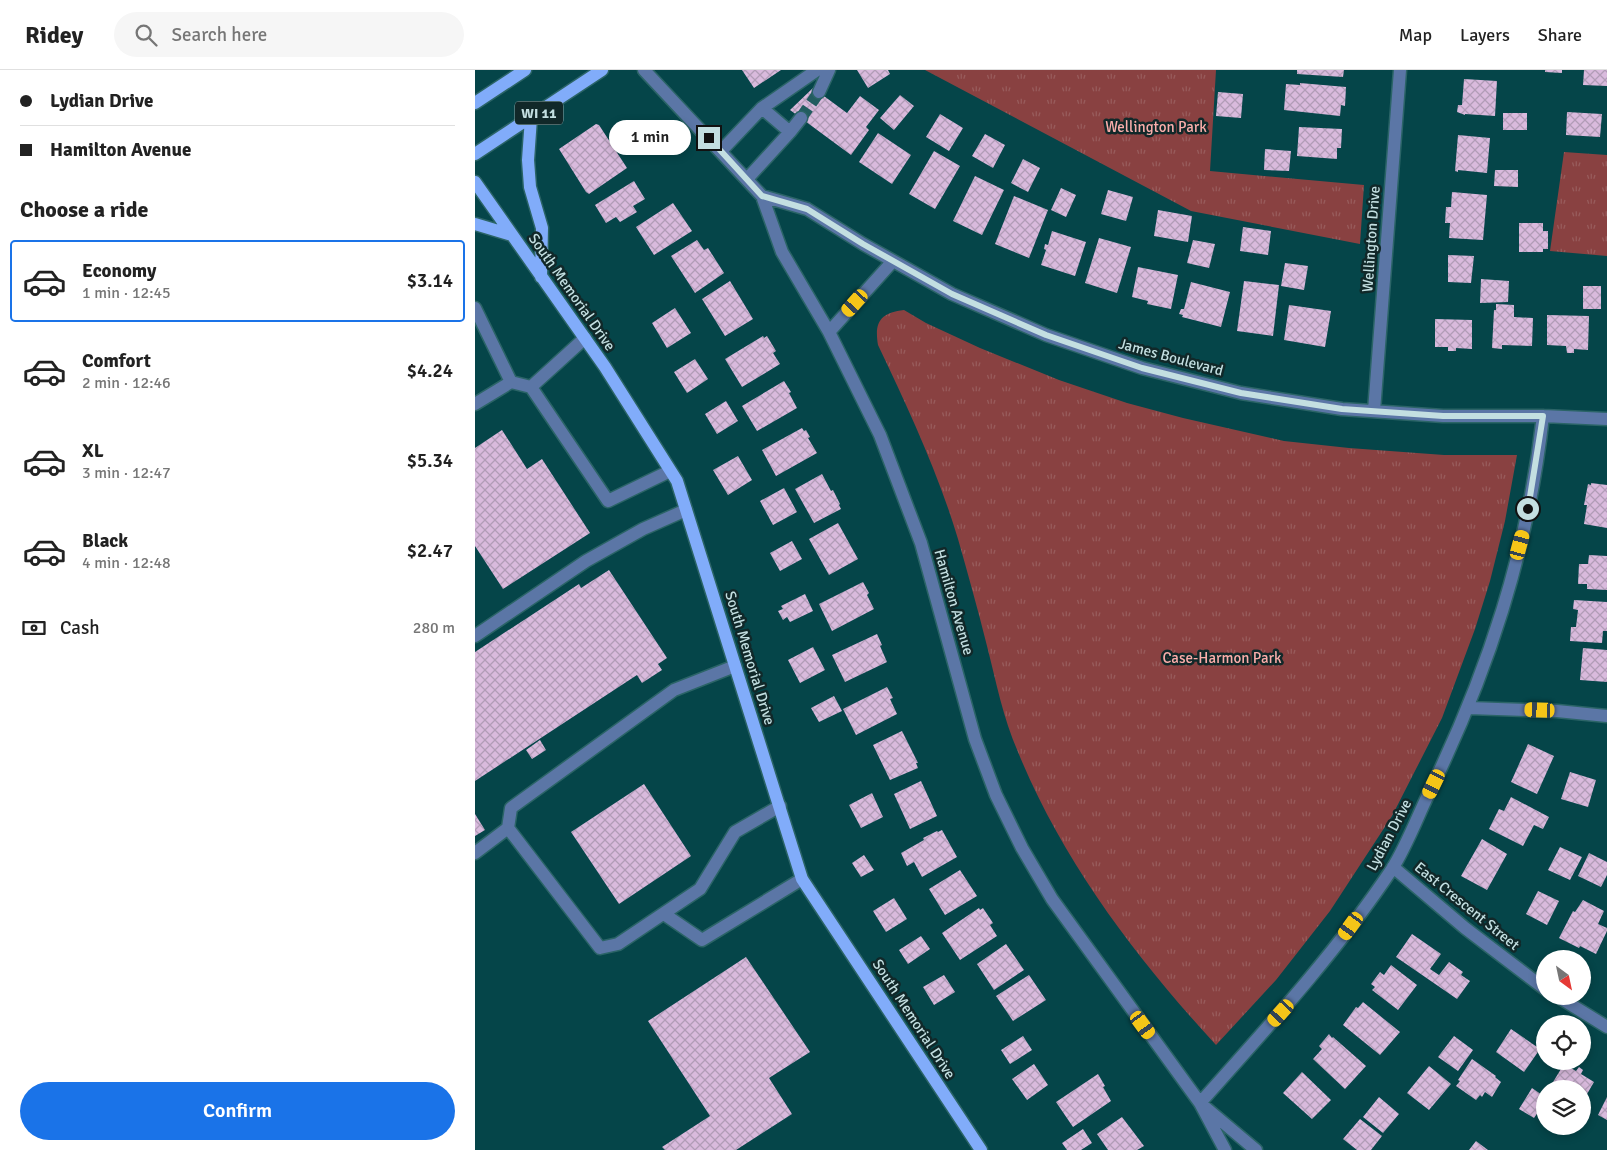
<!DOCTYPE html>
<meta charset="utf-8">
<style>
:root{--surface:#fff;--page:#f6f6f6;--text:#222;--muted:#767676;--line:#e0e0e0;--accent:#1a73e8}
body{margin:0;font-family:Signika,sans-serif;background:var(--page);color:var(--text);height:100vh;display:flex;flex-direction:column;font-size:19px;white-space:nowrap}
*{box-sizing:border-box;margin:0}
p{font-size:16px;color:var(--muted)}
.icon{flex:none;width:28px;height:28px;fill:none;stroke:currentColor;stroke-width:2;stroke-linecap:round;stroke-linejoin:round}
.map{position:relative;flex:1;overflow:hidden}
.drawer{display:flex;flex-direction:column;background:var(--surface);width:475px}
.drawer>*{flex:none}
.banner{display:grid;align-content:center;height:110px;padding:0 20px;background:var(--surface)}
.needle{width:32px;rotate:147deg}
.tools{position:absolute;left:1061px;top:880px;display:grid;gap:10px}
.tools a{display:grid;place-items:center;width:55px;height:55px;border-radius:50%;background:var(--surface);box-shadow:0 2px 8px #0003;font-size:25px}
.end{position:absolute;width:22px;height:22px;margin:-11px;border:6px solid #c3dfe1;background:#111;box-shadow:0 0 0 2px #111}
.from{border-radius:50%}
.bubble{position:absolute;height:35px;border-radius:18px;background:var(--surface);box-shadow:0 2px 8px #0003;font-size:16px;font-weight:600;line-height:35px;text-align:center}
.car{position:absolute;width:15px;height:30px;margin:-15px -8px;border-radius:6px;box-shadow:0 0 4px 1px #0007;background:linear-gradient(#f5c518 24%,#345 0 40%,#f5c518 0 76%,#345 0 86%,#f5c518 0)}
.banner b{display:flex;align-items:center;gap:18px;height:48px;font-size:19px}
.banner b+b{border-top:1px solid var(--line)}
.banner i{width:12px;height:12px;background:var(--text)}
ul{padding:0;list-style:none}
li{display:flex;align-items:center;gap:15px;height:82px;margin:0 10px 8px;padding:0 10px;border:2px solid transparent;border-radius:5px}
li div{flex:1}
li b{display:block;font-size:19px}
li em{font-style:normal;font-weight:600}
li.selected{border-color:var(--accent)}
li>.icon{width:45px;height:45px;stroke-width:1.5}
h2{padding:0 20px;font-size:22px;line-height:60px}
.pay{display:flex;align-items:center;gap:12px;height:55px;padding:0 20px;font-size:19px}
.pay p{margin-inline-start:auto}
.cta{display:flex;gap:10px;margin-top:auto;padding:10px 20px}
.cta a{flex:1;height:58px;border-radius:30px;background:var(--accent);color:#fff;font-size:20px;font-weight:600;line-height:58px;text-align:center}
header{display:flex;align-items:center;gap:30px;box-sizing:border-box;height:70px;padding:0 25px;background:var(--surface);border-bottom:1px solid var(--line)}
header strong{font-size:24px}
nav{display:flex;gap:28px;margin-inline-start:auto;font-size:18px}
.search{width:350px;height:45px;background:var(--page);display:flex;align-items:center;gap:12px;box-sizing:border-box;padding:0 18px;border-radius:28px;color:var(--muted);font-size:19px}
main{display:flex;flex:1;min-height:0}
.map>svg:first-child{display:block}
</style>
<header>
<strong>Ridey</strong>
<div class="search"><svg class="icon" aria-label="search" viewBox="0 0 24 24"><circle cx="10" cy="10" r="6"/><path d="M15 15l6 6"/></svg>Search here</div>
<nav><a>Map</a><a>Layers</a><a>Share</a></nav>
</header>
<main>
<section class="drawer">
<div class="banner">
<b><i class="from"></i>Lydian Drive</b>
<b><i></i>Hamilton Avenue</b>
</div>
<h2>Choose a ride</h2>
<ul>
<li class="selected"><svg class="icon" aria-label="car" viewBox="0 0 24 24"><path d="M5 17H2v-5l4-1 3-4h7l3 4 3 1v5h-3M9 17h6M6 11h13"/><circle cx="7" cy="17" r="2"/><circle cx="17" cy="17" r="2"/></svg><div><b>Economy</b><p>1 min · 12:45</p></div><em>$3.14</em></li>
<li><svg class="icon" aria-label="car" viewBox="0 0 24 24"><path d="M5 17H2v-5l4-1 3-4h7l3 4 3 1v5h-3M9 17h6M6 11h13"/><circle cx="7" cy="17" r="2"/><circle cx="17" cy="17" r="2"/></svg><div><b>Comfort</b><p>2 min · 12:46</p></div><em>$4.24</em></li>
<li><svg class="icon" aria-label="car" viewBox="0 0 24 24"><path d="M5 17H2v-5l4-1 3-4h7l3 4 3 1v5h-3M9 17h6M6 11h13"/><circle cx="7" cy="17" r="2"/><circle cx="17" cy="17" r="2"/></svg><div><b>XL</b><p>3 min · 12:47</p></div><em>$5.34</em></li>
<li><svg class="icon" aria-label="car" viewBox="0 0 24 24"><path d="M5 17H2v-5l4-1 3-4h7l3 4 3 1v5h-3M9 17h6M6 11h13"/><circle cx="7" cy="17" r="2"/><circle cx="17" cy="17" r="2"/></svg><div><b>Black</b><p>4 min · 12:48</p></div><em>$2.47</em></li>
</ul>
<div class="pay"><svg class="icon" aria-label="cash" viewBox="0 0 24 24"><path d="M3 7h18v10H3z"/><circle cx="12" cy="12" r="2"/></svg>Cash<p>280 m</p></div>
<div class="cta"><a>Confirm</a></div>
</section>
<div class="map">
<svg width="1132" height="1080" viewBox="0 0 1132 1080">
<defs>
<pattern id="grass-tufts" width="24" height="20" patternUnits="userSpaceOnUse" patternTransform="scale(1.25)"><rect width="24" height="20" fill="#894141"/><path d="M3 7l-1-3M5 7V3M7 7l1-3M15 17l-1-3M17 17v-4M19 17l1-3" fill="none" stroke="#985c5c"/></pattern>
<pattern id="building-cross-hatch" width="8" height="8" patternUnits="userSpaceOnUse" patternTransform="scale(1.25)"><rect width="8" height="8" fill="#d9badd"/><path d="M0 0l8 8M0 8l8-8" fill="none" stroke="#b19cb7"/></pattern>
</defs>
<rect width="100%" height="100%" fill="#054549"/>
<path fill="url(#grass-tufts)" d="M450,0H741L735,101L889,115L885,174L716,141Z
M1089,82L1132,85V186L1075,181Z
M429,240L451,253L505,278L584,310L652,333L708,348L809,371L874,378L969,385H1042L1030,451L1015,511L1000,559L967,648L917,746L855,841L801,910L741,975C661,888 588,792 543,682C528,648 521,611 512,576C503,540 493,504 483,469C463,402 433,338 403,275C399,251 406,243 429,240Z"/>
<path fill="url(#building-cross-hatch)" d="M267,0H306L279,18Z
M382,0H413L415,4L393,18Z
M822,0H869L868,7L822,4Z
M1070,0H1087V3L1070,2Z
M1109,0H1132V16L1108,15Z
M989,9L1022,11L1020,46L990,44V45L982,42L983,35H987Z
M825,13L871,17L870,36L866,35L865,46L809,40L811,14L825,15Z
M338,18L372,43L385,26L404,40L391,57L394,60L376,85L315,40Z
M743,22L768,24L766,48L741,46Z
M425,25L439,36L419,60L405,48Z
M1092,42L1127,44L1125,67L1091,65Z
M1028,43H1052V60H1028Z
M465,44L488,58L474,81L451,67Z
M121,54L124,55L152,98L114,124L111,122L84,79Z
M824,57L867,59L866,78H862V89L822,86Z
M403,63L436,85L417,114L384,92Z
M510,64L530,75L518,98L497,86Z
M983,65L1015,68L1012,103L983,100V102L980,101Z
M790,79L816,81L814,101L789,100Z
M459,81L485,96L460,139L434,124Z
M548,89L565,98L553,122L536,113Z
M1020,100H1043V117L1019,116Z
M500,106L529,120L507,165L478,151Z
M159,111L170,129L158,136L162,142L145,152L141,147L131,153L120,135Z
M586,118L601,125L591,147L576,140Z
M633,120L658,127L651,151L626,144Z
M977,122L1012,125L1008,170L974,168L975,153H970L971,137H976Z
M539,126L573,140L554,188L520,174Z
M198,133L217,161L179,185L161,157Z
M683,140L717,146L713,172L679,166Z
M1044,153H1068V161H1073V179H1068V182H1044Z
M768,157L796,161L793,185L765,181Z
M577,161L611,172L600,206L566,195L571,180L569,179L570,174L573,175Z
M624,168L656,177L642,223L610,213Z
M222,170L229,180L233,178L249,203L220,223L196,186Z
M718,170L740,174L734,198L712,193Z
M973,185L999,186L996,213L973,212Z
M810,193L833,196L829,220L806,216Z
M663,197L703,205L696,239L672,234L673,231L657,227Z
M1006,209L1034,211L1033,232L1005,233Z
M255,211L278,249L250,266L227,229Z
M769,211L804,215L798,266L762,261Z
M716,212L755,222L746,257L707,247L708,245L704,244L706,239H709Z
M1108,216H1126V239H1108Z
M1021,234L1039,235V247L1058,248L1057,276L1027,275V279L1017,278L1019,240H1021Z
M814,235L856,241L850,277L809,270Z
M200,238L216,263L192,278L177,253Z
M1072,245L1114,246L1113,280L1099,279V283H1092L1091,276L1072,275Z
M960,249L997,250V279L981,278V281H973V277H960Z
M288,266L289,268L292,266L301,281L298,283L305,294L267,317L250,289Z
M220,289L233,309L212,323L199,302Z
M309,311L316,322L314,323L322,338L282,361L267,336Z
M251,331L263,351L242,364L230,344Z
M327,358L329,361L331,360L335,367L333,368L342,383L301,406L287,380Z
M27,360L52,399L67,389L115,463L28,519L0,476V378Z
M263,386L277,410L253,425L238,400Z
M347,404L356,421L358,420L365,434L364,435L366,439L339,453L320,419Z
M1116,413L1132,415V458L1109,454L1112,435H1109L1113,414L1116,415Z
M309,418L322,442L298,455L285,431Z
M363,453L383,489L354,505L334,469Z
M317,471L327,489L305,501L295,483Z
M1114,485L1132,486V520L1112,519V514H1103L1104,494H1113Z
M134,500L192,588L183,594L187,600L167,613L162,605L0,711V582L104,514L106,518Z
M388,512L394,523L392,525L399,539L357,561L344,534Z
M330,524L338,541L315,552L312,547L308,550L303,541L308,539L306,536Z
M1099,530L1132,532V561H1128L1127,573L1095,571L1096,557H1101L1103,540L1098,539Z
M402,564L407,575L405,576L412,592L370,612L357,585Z
M338,577L350,600L325,613L313,590Z
M1108,578L1132,580V612L1105,610Z
M412,617L418,628L415,629L422,644L381,665L368,639Z
M359,626L367,641L344,652L336,638Z
M427,661L443,693H441L443,698L415,710L398,675Z
M65,670L71,680L57,689L51,680Z
M1053,674L1079,686L1062,724L1036,712Z
M1095,702L1121,710L1113,737L1086,729Z
M446,711L462,746L435,759L419,724Z
M169,714L216,786L144,834L96,762Z
M397,723L408,747L386,758L374,735Z
M1036,727L1074,747L1068,759L1059,755L1048,776L1014,759L1024,739L1029,741Z
M0,744L10,760L0,766Z
M467,760L482,787L447,807L439,792L432,796L426,783L449,770L448,768L462,761L463,762Z
M1007,769L1032,784L1012,820L986,806Z
M1085,777L1107,787L1095,810L1073,800Z
M1114,783L1132,792V805L1126,817L1103,806Z
M389,785L399,800L386,807L377,793Z
M485,800L502,826L470,845L454,819Z
M1063,821L1084,831L1072,855L1051,844Z
M419,828L432,849L411,862L398,841Z
M1108,830L1129,841L1123,854L1132,858V861L1121,884L1105,876L1104,878L1084,868L1098,841L1100,842Z
M504,838L505,840L508,838L518,853L515,855L522,866L485,890L467,863Z
M937,864L966,884L955,899L964,905L974,892L988,902L986,905L995,911L982,929L921,887Z
M446,866L455,879L433,894L424,880Z
M531,874L549,900L519,920L502,894Z
M271,887L335,982L294,1008L317,1044L261,1080H190L187,1077L235,1046L173,951Z
M916,895L942,915L923,940L897,920L900,917L896,914L905,902L909,905Z
M469,905L480,922L459,935L448,917Z
M554,905L571,930L538,951L521,926Z
M888,932L925,962L905,985L868,955L881,937L883,938Z
M1036,959L1065,979L1049,1002L1021,982Z
M854,964L857,968L858,967L891,996L870,1019L838,989L847,979L844,976Z
M548,966L557,980L535,994L526,980Z
M979,966L998,980L983,1001L963,987Z
M997,989L1021,1006L1020,1007L1026,1012L1017,1027L1010,1022L1007,1027L1005,1025L1001,1030L981,1016L985,1011L983,1010Z
M559,994L573,1015L552,1030L537,1009Z
M1089,994L1101,1001L1104,997L1108,1000L1106,1004L1119,1012L1108,1031V1019H1078L1075,1017Z
M954,996L976,1014L954,1040L932,1023Z
M827,1002L856,1030L837,1049L808,1023Z
M623,1004L630,1016L628,1017L636,1031L598,1057L581,1032Z
M1057,1018L1070,1027V1032L1059,1048L1044,1039Z
M904,1027L924,1044L908,1063L888,1047Z
M1132,1027V1050L1123,1045Z
M647,1047L669,1076L662,1080H633L622,1064Z
M885,1049L907,1066L896,1080H882L868,1069Z
M608,1059L617,1073L606,1080H592L587,1073Z
M1001,1071L1013,1080H994Z"/>
<g fill="none" stroke-linecap="round" stroke-linejoin="round">
<path stroke="#225c60" stroke-width="12" stroke-dasharray="12 6" stroke-linecap="butt" d="M326,48L344,22"/>
<defs>
<path id="minor" d="M169,0L287,126L307,182L354,262L405,365L446,473L500,669L521,725L547,778L577,829L725,1033L750,1080
M344,22L354,0
M287,38L315,62
M246,81L287,38L342,0
M272,109L315,62L326,48
M287,126L332,139L388,174L477,224L571,265L667,298L766,323L867,339L968,346H1068L1132,349
M0,238L36,312
M354,262L418,191
M110,268L56,317L133,431L195,401
M0,334L36,312L56,317
M899,341L925,0
M0,566L111,491L168,459L211,440
M260,596L199,620L36,738L33,758L125,878L143,874L225,819L260,762L305,736
M994,638L1082,641L1132,646
M0,783L33,758
M918,797L990,858L1070,919
M189,844L227,870L327,809
M1082,926L1132,957
M781,1080L725,1033C792,958 861,883 917,799C931,777 942,748 953,725C1013,603 1053,480 1068,346"/>
<path id="major" d="M0,33L50,0
M56,48L53,90L55,117L67,158L66,207
M0,84L127,0
M0,112L130,297L202,411L327,809L506,1080
M0,154L37,165"/>
</defs>
<use href="#minor" stroke="#2b6467" stroke-width="15"/>
<use href="#major" stroke="#2b6467" stroke-width="15"/>
<use href="#minor" stroke="#5b76a6" stroke-width="12"/>
<use href="#major" stroke="#81acfa" stroke-width="12"/>
</g>
<g fill="none" stroke-linecap="round" stroke-linejoin="round">
<path stroke="#c3dfe1" stroke-width="6" d="M234,68L287,126L332,139L388,174L477,224L571,265L667,298L766,323L867,339L968,346H1068L1053,439"/>
</g>
<g text-anchor="middle" stroke-width="5" stroke-linejoin="round" paint-order="stroke">
<rect fill="#112829" stroke="#8ea8aa" stroke-width="1" x="40" y="31.5" width="48" height="23" rx="4"/>
<g font-size="14" font-weight="bold" fill="#c3dfe1">
<text x="64" y="48">WI 11</text>
</g>
<g font-size="15" fill="#fbaeab" stroke="#112829">
<text x="681" y="62">Wellington Park</text>
<text x="747" y="593">Case-Harmon Park</text>
</g>
<g font-size="15" fill="#c3dfe1" stroke="#112829">
<text transform="translate(896 169) rotate(-86)" y="5">Wellington Drive</text>
<text transform="translate(97 222) rotate(55)" y="5">South Memorial Drive</text>
<text transform="translate(696 287) rotate(15)" y="5">James Boulevard</text>
<text transform="translate(479 532) rotate(74)" y="5">Hamilton Avenue</text>
<text transform="translate(275 588) rotate(73)" y="5">South Memorial Drive</text>
<text transform="translate(914 765) rotate(-62)" y="5">Lydian Drive</text>
<text transform="translate(992 836) rotate(39)" y="5">East Crescent Street</text>
<text transform="translate(439 949) rotate(57)" y="5">South Memorial Drive</text>
</g>
</g>
</svg>
<div class="tools">
<a><svg class="needle" viewBox="-14 -14 28 28"><path d="M0-13l5 13h-10z" fill="#e53935"/><path d="M0 13l5-13h-10z" fill="#767676"/></svg></a>
<a><svg class="icon" aria-label="locate" viewBox="0 0 24 24"><circle cx="12" cy="12" r="6"/><path d="M12 2v4M12 18v4M2 12h4M18 12h4"/></svg></a>
<a><svg class="icon" aria-label="layers" viewBox="0 0 24 24"><path d="M12 4l9 5-9 5-9-5zM3 14l9 5 9-5"/></svg></a>
</div>
<i class="end from" style="left:1053px;top:439px"></i>
<i class="end" style="left:234px;top:68px"></i>
<div class="bubble" style="left:134px;top:50px;width:82px">1 min</div>
<i class="car" style="left:380px;top:233px;rotate:222deg"></i>
<i class="car" style="left:1045px;top:475px;rotate:15deg"></i>
<i class="car" style="left:1065px;top:640px;rotate:272deg"></i>
<i class="car" style="left:959px;top:714px;rotate:206deg"></i>
<i class="car" style="left:876px;top:856px;rotate:216deg"></i>
<i class="car" style="left:806px;top:943px;rotate:222deg"></i>
<i class="car" style="left:668px;top:955px;rotate:144deg"></i>
</div>
</main>
